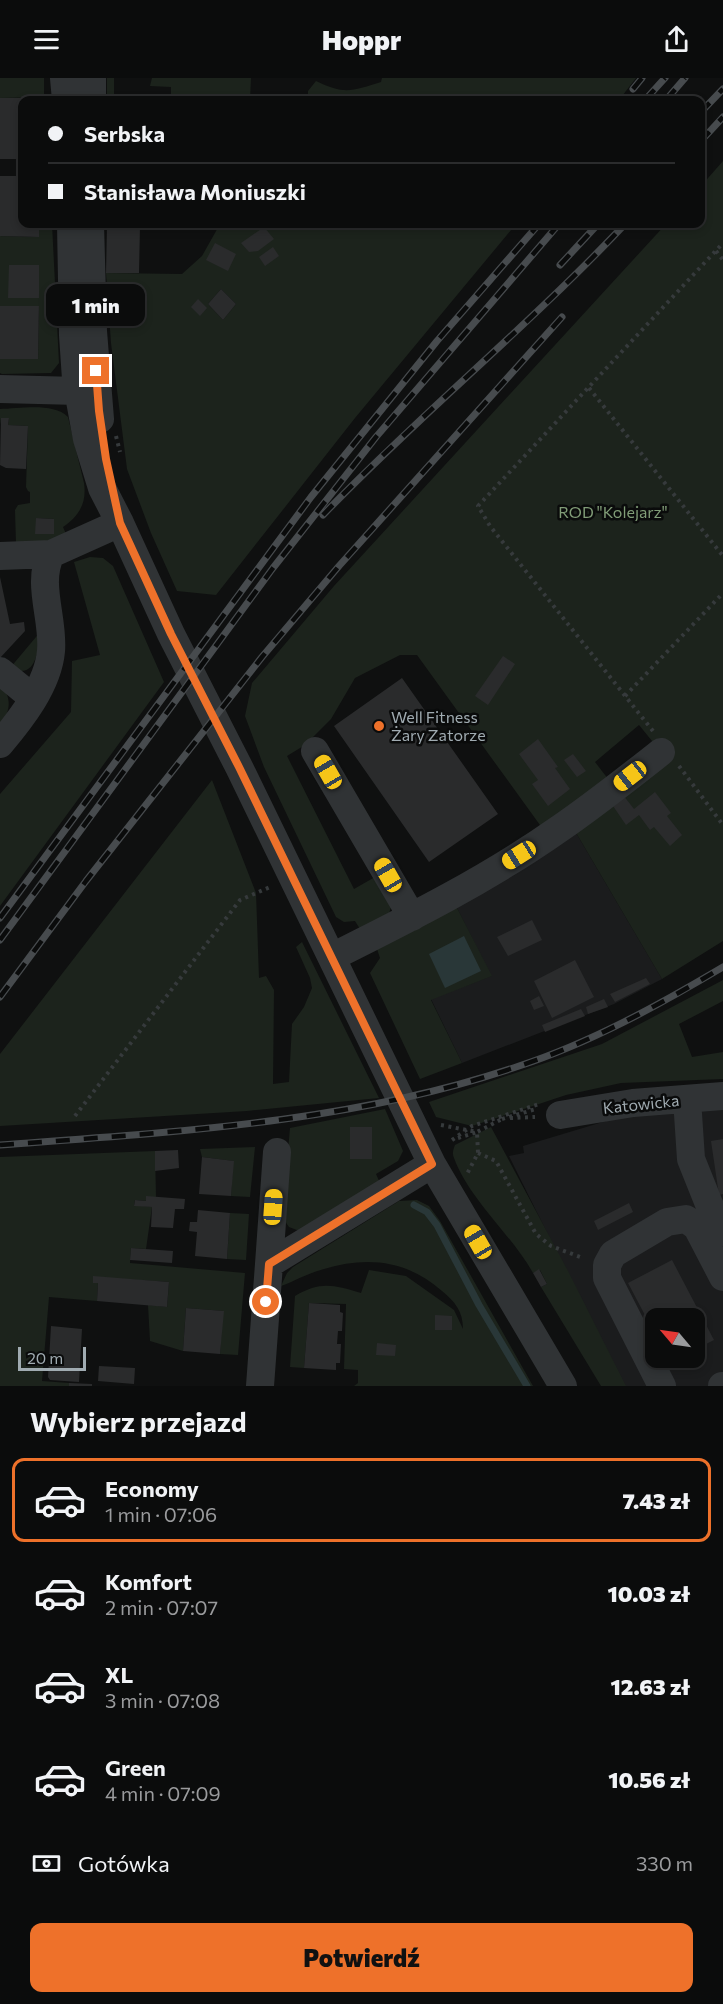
<!DOCTYPE html>
<html lang="pl">
<meta charset="utf-8">
<style>
:root{--surface:#0b0c0c;--page:#141515;--text:#f1f3f6;--muted:#9a9b9d;--line:#2b2c2d;--accent:#ee712a}
body{margin:0;font-family:Commissioner,sans-serif;background:var(--page);color:var(--text);height:100vh;display:flex;flex-direction:column;font-size:22px;white-space:nowrap}
*{box-sizing:border-box;margin:0}
p{font-size:20px;color:var(--muted)}
.icon{flex:none;width:33px;height:33px;fill:none;stroke:currentColor;stroke-width:2;stroke-linecap:round;stroke-linejoin:round}
.map{position:relative;height:1308px;overflow:hidden}
.side{display:flex;flex-direction:column;background:var(--surface);flex:1}
.side>*{flex:none}
.guide{position:absolute;left:18px;top:18px;width:687px;height:132px;border-radius:12px;box-shadow:0 3px 9px #0003,0 0 0 2px var(--line);display:grid;align-content:center;height:132px;padding:0 30px;background:var(--surface)}
.needle{width:39px;rotate:299deg}
.buttons{position:absolute;left:645px;top:1230px;display:grid;gap:12px}
.buttons a{display:grid;place-items:center;width:60px;height:60px;border-radius:12px;background:var(--surface);box-shadow:0 3px 9px #0003,0 0 0 2px var(--line);font-size:30px}
.scale{position:absolute;left:18px;bottom:15px;width:68px;box-sizing:border-box;padding-left:6px;border:3px solid #a0abb1;border-top:0;font-size:16px;line-height:21px;white-space:nowrap;color:#a0abb1;-webkit-text-stroke:4px #0a0b0b;paint-order:stroke}
.end{position:absolute;width:27px;height:27px;margin:-14px;border:8px solid #ee712a;background:#fff;box-shadow:0 0 0 3px #fff}
.from{border-radius:50%}
.bubble{position:absolute;height:42px;border-radius:12px;background:var(--surface);box-shadow:0 3px 9px #0003,0 0 0 2px var(--line);font-size:20px;font-weight:800;line-height:42px;text-align:center}
.car{position:absolute;width:18px;height:36px;margin:-18px -9px;border-radius:8px;box-shadow:0 0 4px 2px #0007;background:linear-gradient(#f5c518 24%,#345 0 40%,#f5c518 0 76%,#345 0 86%,#f5c518 0)}
.guide b{display:flex;align-items:center;gap:21px;height:57px;font-size:22px}
.guide b+b{border-top:2px solid var(--line)}
.guide i{width:15px;height:15px;background:var(--text)}
ul{padding:0;list-style:none}
li{display:flex;align-items:center;gap:18px;height:84px;margin:0 12px 9px;padding:0 18px;border:3px solid transparent;border-radius:12px}
li div{flex:1}
li b{display:block;font-size:22px}
li em{font-style:normal;font-weight:800}
li.selected{border-color:var(--accent)}
li>.icon{width:54px;height:54px;stroke-width:1.5}
h2{padding:0 30px;font-size:27px;line-height:72px}
.pay{display:flex;align-items:center;gap:15px;height:66px;padding:0 30px;font-size:22px}
.pay p{margin-inline-start:auto}
.cta{display:flex;gap:12px;margin-top:auto;padding:12px 30px}
.cta a{flex:1;height:69px;border-radius:12px;background:var(--accent);color:#111;font-size:24px;font-weight:800;line-height:69px;text-align:center}
header{display:flex;justify-content:space-between;align-items:center;height:78px;padding:0 30px;background:var(--surface);font-size:27px;font-weight:800}
.map>svg:first-child{display:block}
</style>
<header><svg class="icon" aria-label="menu" viewBox="0 0 24 24"><path d="M4 6h16M4 12h16M4 18h16"/></svg>Hoppr<svg class="icon" aria-label="share" viewBox="0 0 24 24"><path d="M12 15V3M7 8l5-5 5 5M5 13v7h14v-7"/></svg></header>
<div class="map">
<svg width="723" height="1308" viewBox="0 0 723 1308">
<rect width="100%" height="100%" fill="#0f1010"/>
<path fill="#1b1c1d" fill-rule="evenodd" d="M575,753L662,901L614,926L462,985L431,921L491,898L456,828Z
M723,1030V1308H623L509,1078L524,1075L523,1068L636,1034ZM656,1240H694V1280H656Z"/>
<path fill="#1c231c" fill-rule="evenodd" d="M0,0H44V19L0,20Z
M107,0H114V22H107Z
M152,0H251L250,22H171V9L150,8Z
M382,0H636L619,22H308V13L316,3C345,17 352,13 381,4Z
M723,83V863L662,901L575,753L661,674L639,647L595,684L612,706L545,754L417,577H400L355,600L331,641L305,667L287,678L354,811L375,799L392,825L389,836L360,851L355,843L344,844L336,839L264,689L245,638L252,605L334,508L666,146H700L701,108Z
M39,146H52L59,285L51,295L2,296L0,295V281H38L39,229L0,228V158L38,159Z
M220,146H516L355,340L216,517L177,513L151,455L127,391L111,265L106,195L182,196L202,178ZM221,211L236,226L223,242L208,226Z
M0,331C19,331 53,324 68,339L84,405C87,425 79,438 63,449L66,456L55,462L16,466L15,432L18,427L30,425V414L28,413L26,409L28,348L8,347L9,340H1L0,347ZM36,440L54,441V456H36Z
M90,479L103,480L113,488L164,604L0,828V716L71,634L72,583L100,577L74,484Z
M41,553C38,571 37,603 10,590Z
M0,607C14,621 9,634 0,650Z
M212,702L256,815L259,900L266,898L274,912L273,1006L289,1004L292,946L304,929L312,910L310,900L296,869L302,864L379,1020L247,1033L0,1048V976Z
M456,828L492,898L431,922L462,985L420,1001L370,895L380,880L376,868Z
M723,902V923L679,946L692,979L723,974V1001L621,1005L566,1017L472,1048L436,1039L429,1024L602,966Z
M385,1031L403,1073L398,1083L376,1096L380,1105L302,1154L289,1149L282,1139L290,1050Z
M491,1049L568,1193L626,1308H601L541,1209L547,1206L540,1192L533,1195C511,1156 469,1121 454,1080C452,1076 453,1072 455,1067Z
M255,1069L250,1119L231,1118L233,1083L202,1079L200,1071Z
M155,1073L156,1119L146,1123L135,1122L134,1127L152,1129L146,1171L131,1170L130,1185L245,1195L238,1277L220,1276L223,1233L186,1230L183,1273L150,1263L148,1227L167,1229L169,1204L93,1199V1205H98L97,1223L49,1219L42,1303L69,1305V1308H0V1079Z
M417,1122L429,1128L440,1143L533,1308H354L358,1305V1292L344,1291L346,1226L309,1225L304,1290L290,1289L295,1218C321,1203 333,1207 361,1215L369,1192L406,1198L454,1232L463,1251C463,1233 455,1224 442,1213C407,1182 367,1178 324,1191C308,1195 295,1203 281,1208L287,1195L293,1189L399,1123Z
M230,1135L249,1136L246,1182L227,1181Z"/>
<path fill="#293738" d="M464,858L481,893L445,910L429,876Z"/>
<g fill="none" stroke-linecap="round" stroke-linejoin="round">
<path stroke="#293738" stroke-width="7" d="M414,1127L427,1134L437,1147L479,1227L527,1308"/>
</g>
<path fill="#2a2b2c" d="M685,16L692,22H680Z
M0,20H39L40,22H22V81H0Z
M0,98H22V146H39V159L0,158Z
M107,148L140,149L139,195H106Z
M264,149L274,161L258,173L249,174L241,165Z
M215,165L236,176L228,193L206,182Z
M273,169L279,178L265,188L259,179Z
M9,187H39V220H8Z
M221,211L236,226L223,242L208,226Z
M198,221L207,230L200,238L191,229Z
M0,228H39L38,281H0Z
M1,340H9L8,347L28,348L26,391L6,390L0,387Z
M36,440L54,441V456H35Z
M0,499L10,546L24,544L25,553L0,580Z
M503,578L515,586L488,627L475,618Z
M402,600L498,736L429,784L334,648Z
M538,661L558,689L555,690L570,711L548,728L532,706L538,702L519,676Z
M573,676L586,693L577,699L564,682Z
M655,714L671,735L667,738L682,757L670,768L654,749L650,752L639,737L626,747L611,725L623,717L634,731Z
M532,842L542,862L508,878L497,859Z
M575,882L594,919L552,940L534,903Z
M646,900L650,906L615,924L610,916Z
M539,918L544,928L534,932L530,923Z
M604,921L608,929L588,936L586,929Z
M581,931L585,938L545,954L542,947Z
M350,1049H372V1081H350Z
M723,1061V1116L719,1117L711,1063Z
M178,1072L179,1090L155,1093V1073Z
M202,1079L234,1083L231,1118L199,1116Z
M146,1118L185,1121L184,1131H175L173,1150L151,1149L152,1129L134,1128L135,1122L146,1123Z
M629,1125L633,1134L598,1152L594,1143Z
M198,1132L230,1135L227,1181L195,1178L197,1154L189,1153L190,1144H197Z
M131,1170L173,1173L172,1185L130,1182Z
M672,1182L714,1262L694,1272V1240H656V1258L628,1205Z
M539,1191L547,1206L541,1209L533,1195Z
M93,1198L169,1204L167,1229L97,1223L98,1205H93Z
M309,1225L340,1227V1234L343,1235L342,1253H338L337,1266H341L340,1285H336V1292L304,1290Z
M186,1230L224,1233L220,1276L183,1273Z
M435,1237L452,1238V1252H435Z
M51,1248L82,1251L79,1304L50,1302L48,1299Z
M377,1265L396,1267L395,1278L376,1277Z
M667,1280H680L670,1285Z
M99,1288L135,1290L134,1306L98,1303Z
M69,1305L92,1306V1308H69Z"/>
<g fill="none" stroke-linecap="round" stroke-linejoin="round">
<path stroke="#363a3c" stroke-width="4" stroke-dasharray="3 4.5" stroke-linecap="butt" d="M716,173L723,182
M589,310L723,478
M116,358L120,374
M625,618L723,515
M653,653L490,448L478,428L723,165
M679,688L723,747
M75,1038L240,822L270,809
M510,1040L535,1039
M502,1041L536,1031
M441,1047L477,1054L502,1041
M458,1060L477,1054L478,1075L467,1096
M452,1062L472,1048L539,1026
M478,1075L496,1083L536,1156L551,1168L583,1180"/>
<path stroke="#303335" stroke-width="28" d="M64,0L66,22
M92,22V0
M71,146L73,257L76,301L87,361L102,410L120,445L171,556L239,689L432,1086L563,1308
M90,146L93,253L100,341
M0,311L78,313
M0,478L51,476
M0,593L33,620
M0,666C21,641 48,607 51,573C54,541 36,505 51,476L120,445
M315,673L412,839
M332,879C410,840 488,801 559,751C594,727 628,700 661,674
M687,1021L691,1081L709,1126L723,1154
M560,1037L633,1025L723,1018
M269,1186L277,1074
M260,1308L269,1186L432,1086
M662,1308L607,1200V1187L613,1176L667,1144L686,1141L697,1149L723,1199
M722,1308H723"/>
<defs>
<path id="rail" d="M633,11L642,0
M645,22L665,0
M666,22L685,0
M700,35L723,11
M700,64L723,39
M560,187L598,146
M323,437C420,336 529,248 625,146
M0,840L311,419L437,263L539,146
M0,862L273,490L376,359L559,146
M0,919L86,803L262,579L339,488L562,239
M0,1067C175,1054 352,1045 519,988C590,965 659,927 723,889"/>
</defs>
<use href="#rail" stroke="#474b4e" stroke-width="7"/>
<use href="#rail" stroke="#0a0b0b" stroke-width="4.5" stroke-dasharray="14" stroke-linecap="butt"/>
</g>
<g fill="none" stroke-linecap="round" stroke-linejoin="round">
<path stroke="#ee712a" stroke-width="8" d="M96,293L99,333L106,381L120,445L171,556L239,689L432,1086L269,1186L266,1224"/>
</g>
<circle fill="#ee712a" stroke="#0a0b0b" stroke-width="2" cx="379" cy="648" r="6"/>
<g text-anchor="middle" stroke-width="5" stroke-linejoin="round" paint-order="stroke">
<g font-size="16" fill="#809c77" stroke="#0a0b0b">
<text x="613" y="440">ROD "Kolejarz"</text>
</g>
<g font-size="16" fill="#a0abb1" stroke="#0a0b0b" text-anchor="start">
<text x="391" y="645">Well Fitness<tspan x="391" dy="18">Żary Zatorze</tspan></text>
</g>
<g font-size="16" fill="#a0abb1" stroke="#0a0b0b">
<text transform="translate(641 1026) rotate(-6)" y="6">Katowicka</text>
</g>
</g>
</svg>
<div class="buttons">
<a><svg class="needle" viewBox="-14 -14 28 28"><path d="M0-13l5 13h-10z" fill="#e53935"/><path d="M0 13l5-13h-10z" fill="#9a9b9d"/></svg></a>
</div>
<div class="scale">20 m</div>
<i class="end from" style="left:266px;top:1224px"></i>
<i class="end" style="left:96px;top:293px"></i>
<div class="bubble" style="left:46px;top:206px;width:99px">1 min</div>
<i class="car" style="left:328px;top:694px;rotate:330deg"></i>
<i class="car" style="left:630px;top:698px;rotate:232deg"></i>
<i class="car" style="left:519px;top:777px;rotate:238deg"></i>
<i class="car" style="left:388px;top:797px;rotate:330deg"></i>
<i class="car" style="left:273px;top:1129px;rotate:4deg"></i>
<i class="car" style="left:478px;top:1164px;rotate:330deg"></i>
<div class="guide">
<b><i class="from"></i>Serbska</b>
<b><i></i>Stanisława Moniuszki</b>
</div>
</div>
<section class="side">
<h2>Wybierz przejazd</h2>
<ul>
<li class="selected"><svg class="icon" aria-label="car" viewBox="0 0 24 24"><path d="M5 17H2v-5l4-1 3-4h7l3 4 3 1v5h-3M9 17h6M6 11h13"/><circle cx="7" cy="17" r="2"/><circle cx="17" cy="17" r="2"/></svg><div><b>Economy</b><p>1 min · 07:06</p></div><em>7.43 zł</em></li>
<li><svg class="icon" aria-label="car" viewBox="0 0 24 24"><path d="M5 17H2v-5l4-1 3-4h7l3 4 3 1v5h-3M9 17h6M6 11h13"/><circle cx="7" cy="17" r="2"/><circle cx="17" cy="17" r="2"/></svg><div><b>Komfort</b><p>2 min · 07:07</p></div><em>10.03 zł</em></li>
<li><svg class="icon" aria-label="car" viewBox="0 0 24 24"><path d="M5 17H2v-5l4-1 3-4h7l3 4 3 1v5h-3M9 17h6M6 11h13"/><circle cx="7" cy="17" r="2"/><circle cx="17" cy="17" r="2"/></svg><div><b>XL</b><p>3 min · 07:08</p></div><em>12.63 zł</em></li>
<li><svg class="icon" aria-label="car" viewBox="0 0 24 24"><path d="M5 17H2v-5l4-1 3-4h7l3 4 3 1v5h-3M9 17h6M6 11h13"/><circle cx="7" cy="17" r="2"/><circle cx="17" cy="17" r="2"/></svg><div><b>Green</b><p>4 min · 07:09</p></div><em>10.56 zł</em></li>
</ul>
<div class="pay"><svg class="icon" aria-label="cash" viewBox="0 0 24 24"><path d="M3 7h18v10H3z"/><circle cx="12" cy="12" r="2"/></svg>Gotówka<p>330 m</p></div>
<div class="cta"><a>Potwierdź</a></div>
</section>
